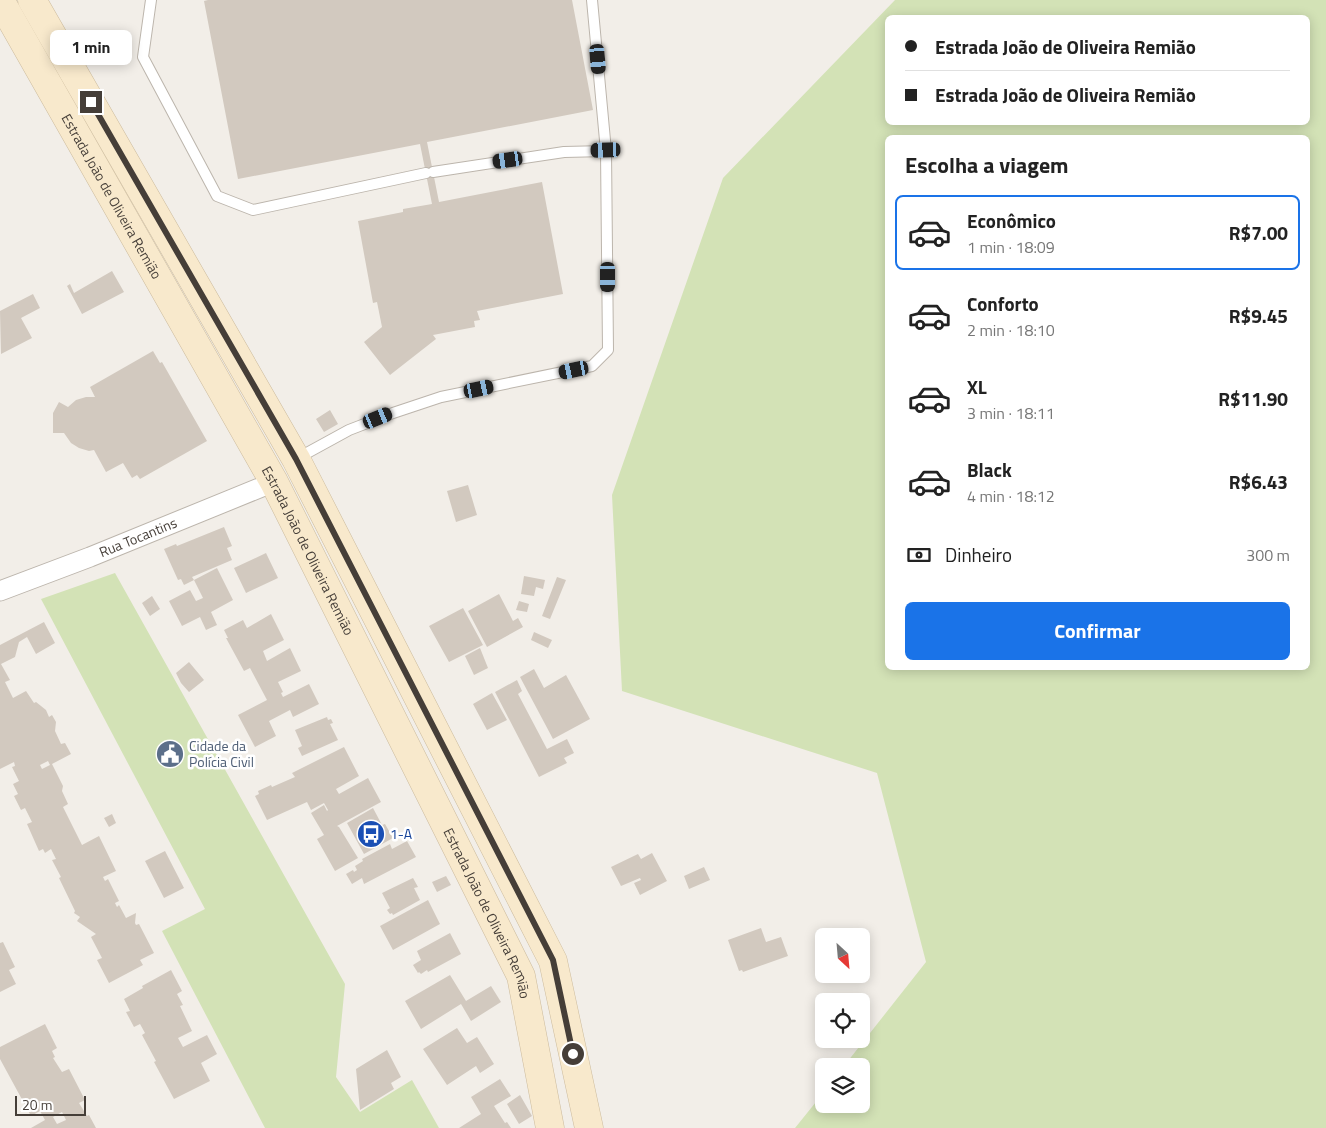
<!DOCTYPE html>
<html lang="pt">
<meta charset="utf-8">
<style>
:root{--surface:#fff;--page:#f2f2f2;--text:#222;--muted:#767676;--line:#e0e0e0;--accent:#1a73e8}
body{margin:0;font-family:"Titillium Web",sans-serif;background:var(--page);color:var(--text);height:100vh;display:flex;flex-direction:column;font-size:19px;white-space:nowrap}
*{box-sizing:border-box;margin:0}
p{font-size:16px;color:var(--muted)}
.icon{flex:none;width:28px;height:28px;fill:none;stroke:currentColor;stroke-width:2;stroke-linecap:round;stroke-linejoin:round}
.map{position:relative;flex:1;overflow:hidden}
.side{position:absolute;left:885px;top:135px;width:425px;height:535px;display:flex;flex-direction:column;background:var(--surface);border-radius:8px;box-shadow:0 2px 12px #0003}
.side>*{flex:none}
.guide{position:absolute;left:885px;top:15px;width:425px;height:110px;border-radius:8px;box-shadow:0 2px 12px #0003;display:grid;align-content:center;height:110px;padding:0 20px;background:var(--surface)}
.needle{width:32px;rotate:154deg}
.tools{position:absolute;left:815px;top:928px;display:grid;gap:10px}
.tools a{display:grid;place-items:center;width:55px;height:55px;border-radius:8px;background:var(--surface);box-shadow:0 2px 12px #0003;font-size:25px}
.scale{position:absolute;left:15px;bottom:12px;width:71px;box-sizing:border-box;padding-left:5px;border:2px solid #453e38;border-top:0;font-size:14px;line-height:18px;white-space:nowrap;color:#453e38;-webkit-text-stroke:4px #fff;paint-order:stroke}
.end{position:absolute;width:22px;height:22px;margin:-11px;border:6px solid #453e38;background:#fff;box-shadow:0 0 0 2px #fff}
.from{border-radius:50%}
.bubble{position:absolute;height:35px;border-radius:8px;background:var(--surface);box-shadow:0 2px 12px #0003;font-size:16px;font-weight:700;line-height:35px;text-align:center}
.car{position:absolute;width:15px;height:30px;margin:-15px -8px;border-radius:6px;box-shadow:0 0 4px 1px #0007;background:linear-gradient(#222 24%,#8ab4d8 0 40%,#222 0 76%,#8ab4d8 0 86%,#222 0)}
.guide b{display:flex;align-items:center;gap:18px;height:48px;font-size:19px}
.guide b+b{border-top:1px solid var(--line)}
.guide i{width:12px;height:12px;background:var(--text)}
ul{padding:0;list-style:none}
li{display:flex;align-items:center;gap:15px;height:75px;margin:0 10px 8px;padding:0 10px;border:2px solid transparent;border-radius:8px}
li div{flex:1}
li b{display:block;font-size:19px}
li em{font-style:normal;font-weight:700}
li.on{border-color:var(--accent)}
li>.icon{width:45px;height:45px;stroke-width:1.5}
h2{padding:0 20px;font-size:22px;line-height:60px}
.pay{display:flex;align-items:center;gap:12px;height:55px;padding:0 20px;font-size:19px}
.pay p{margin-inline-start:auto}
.button{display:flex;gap:10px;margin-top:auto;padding:10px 20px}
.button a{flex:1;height:58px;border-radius:8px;background:var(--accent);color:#fff;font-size:20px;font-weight:700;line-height:58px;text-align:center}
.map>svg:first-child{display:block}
</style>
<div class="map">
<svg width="1326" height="1128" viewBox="0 0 1326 1128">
<rect width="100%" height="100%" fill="#f2eee8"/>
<path fill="#d3e2b6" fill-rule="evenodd" d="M895,0H1326V1128H795L824,1092V1104H861V1066H844L926,962L877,773L622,691L612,495L723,178ZM888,18H1308V122H888ZM888,138H1308V668H888Z
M115,573L345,984L336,1077L360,1112L412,1080L439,1128H265L162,931L205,909L41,599Z"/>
<path fill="#d2c9bf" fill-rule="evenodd" d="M208,0H572L593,110L427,142L439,202L542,182L563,294L477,311L480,320L474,321L475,327L433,335L436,339L390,375L364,342L382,327L377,302L373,303L358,221L403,212V209L432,204L420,144L238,179L204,1Z
M107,30L118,31L117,40L106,38Z
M112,271L124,292L82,314L67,286L70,284L74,293Z
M33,294L40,308L21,318L32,338L1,354L0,311Z
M153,351L160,363L162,362L207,441L140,479L137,475L132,478L123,463L106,472L94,450L89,451L79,448L71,443L64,433H53V413L59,402L68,407L76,400L86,397H95L90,387Z
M330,410L338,424L324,432L316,419Z
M468,485L477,515L456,522L447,491Z
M224,527L232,546L227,548L232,560L192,577L194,580L184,585L181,579L178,580L164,549L176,544L177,546Z
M266,553L278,578L246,593L234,568Z
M217,568L233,600L211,612L217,625L206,630L200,617L182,626L169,601L190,590L196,601L203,598L194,580Z
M524,576L545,580L543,589L536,587L534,596L521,594Z
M557,577L566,580L550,619L542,616Z
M499,594L513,621L518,618L523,627L487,647L468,611Z
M152,596L160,609L150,616L142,603Z
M519,601L529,604L527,612L516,610Z
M463,608L483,645L449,662L429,626Z
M271,614L284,640L263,651L267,661L290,648L301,671L278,682L283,692L281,693L283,697L309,684L319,704L293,717L290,710L269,721L276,736L255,747L238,715L267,700L250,668L244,671L226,638H228L224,630L243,620L247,628Z
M44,622L55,643L36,654L27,637L19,642L15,657L1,664L10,680L5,682L13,698L26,691L34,703L36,702L46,710L49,717L52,715L56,722L55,731L61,744L65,743L71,754L52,764L63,786L62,791L68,804L63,807L82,845L99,836L116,871L103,877L105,881L108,879L119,901L115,903L117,907L119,905L126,918L136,913L135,923L136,925L139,924L154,953L140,960L143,965L109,983L97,960L102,958L91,937L96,934L77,921L80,917L74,913L75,911L59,878L61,877L52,860L56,859L51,849L45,853L43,849L39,851L27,824L32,822L25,808L21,810L14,796L18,794L13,784L19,781L12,767L15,766L14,762L0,769V645ZM48,761L50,765L42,769L40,765Z
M534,632L552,640L548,648L531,640Z
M480,648L488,668L474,675L465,656Z
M189,662L204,680L189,692L181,683L176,673Z
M534,669L544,688L566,675L590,719L553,739L520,677Z
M517,680L522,691L518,694L547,749L567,739L574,753L564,758L567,763L539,777L495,692Z
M492,693L507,720L487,730L473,704Z
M327,717L328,720L331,719L333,723L330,724L338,740L302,756L298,748L302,746L295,730Z
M344,747L359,776L336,789L339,794L368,778L381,802L337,826L339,827L358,858L335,871L317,839L324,835L311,813L324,805L327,811L328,810L324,803L311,810L307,802L267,820L255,796L259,794L258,791L271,785L272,787L295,777L292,773Z
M373,808L382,825L385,824L393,838L364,854L347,823Z
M112,814L116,823L109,827L104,818Z
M407,841L416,857L364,884L362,878L352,884L346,874L353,870L354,872L357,870L355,866L363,861L362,859L390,844L392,849Z
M165,851L184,888L164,898L145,861Z
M652,853L667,881L640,895L634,883L641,880L640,878L621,886L611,867L638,854L641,859Z
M704,867L710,880L689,889L684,876Z
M446,876L451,885L437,892L432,882Z
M413,878L418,887L414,888L420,900L393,915L392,913L390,914L387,910L390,908L382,893Z
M428,900L440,924L393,950L380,926Z
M761,928L766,942L781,937L788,956L743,972L742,970L739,971L728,940Z
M450,933L461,954L428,972L427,970L421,974L419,972L418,973L413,965L421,960L417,951Z
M3,942L15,967L9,970L16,984L0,992V943Z
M171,970L182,991L177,994L183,1005L180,1006L192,1031L178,1038L183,1047L207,1035L217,1054L201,1063L210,1081L174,1099L154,1062L156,1061L142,1035L145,1033L140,1024L134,1027L126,1012L130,1011L124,999L143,988L142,986Z
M450,975L466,1001L491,986L501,1002L471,1021L461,1004L421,1029L405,1001Z
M45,1024L57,1048L52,1051L55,1057L53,1058L62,1072L69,1069L85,1100L79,1103L87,1116L89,1115L96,1128H31L45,1120L40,1111L31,1116L0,1059V1047ZM62,1112L66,1120L57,1124L53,1117Z
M457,1028L467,1043L477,1037L494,1064L480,1073L476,1066L447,1085L423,1049Z
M387,1050L401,1077L391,1083L394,1089L360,1110L356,1069Z
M500,1079L511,1096L494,1106L505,1123L507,1122L511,1128H459L481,1114L471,1097Z
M520,1095L532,1116L519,1124L507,1104Z"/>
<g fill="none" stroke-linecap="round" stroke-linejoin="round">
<defs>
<path id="lane" d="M151,0L143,57L217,196L253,210L426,173
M592,0L606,151
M296,459L349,430L393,413L441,397L592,366L608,350L606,151L564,152L433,172"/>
<g id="street">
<path id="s1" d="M0,591L90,557L274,482"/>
</g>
<g id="secondary">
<path id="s2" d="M0,0L274,482L521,976L550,1128"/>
<path d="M32,0L296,459L553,961L589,1128"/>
</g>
</defs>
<use href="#lane" stroke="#bcb5ac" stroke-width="12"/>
<use href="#street" stroke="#bcb5ac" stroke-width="21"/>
<use href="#secondary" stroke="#ccbb9d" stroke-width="29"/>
<use href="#lane" stroke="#fff" stroke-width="10"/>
<use href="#street" stroke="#fff" stroke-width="19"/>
<use href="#secondary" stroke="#f8e9cc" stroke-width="28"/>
</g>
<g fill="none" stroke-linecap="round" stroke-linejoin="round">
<path stroke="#453e38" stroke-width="6" d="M91,102L296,459L553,960L573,1054"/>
</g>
<defs>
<symbol id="civic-disc" viewBox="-11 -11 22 22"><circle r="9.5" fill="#5c6f8a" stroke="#fff"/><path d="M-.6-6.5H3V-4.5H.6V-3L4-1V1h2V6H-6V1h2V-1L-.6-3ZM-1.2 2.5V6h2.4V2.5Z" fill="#fff"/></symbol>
<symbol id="bus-disc" viewBox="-11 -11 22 22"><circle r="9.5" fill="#1a4fb4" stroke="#fff"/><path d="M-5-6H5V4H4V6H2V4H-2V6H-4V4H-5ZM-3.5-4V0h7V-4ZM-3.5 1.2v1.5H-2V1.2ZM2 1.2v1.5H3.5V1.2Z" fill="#fff"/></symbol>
</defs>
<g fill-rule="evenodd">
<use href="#civic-disc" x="154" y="738" width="32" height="32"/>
<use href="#bus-disc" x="355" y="818" width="32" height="32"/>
</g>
<g text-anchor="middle" stroke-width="5" stroke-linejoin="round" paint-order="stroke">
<g font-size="14" fill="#453e38" stroke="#fff">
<text dy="5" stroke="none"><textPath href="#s2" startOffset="226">Estrada João de Oliveira Remião</textPath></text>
<text dy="5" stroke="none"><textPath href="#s1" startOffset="148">Rua Tocantins</textPath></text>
<text dy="5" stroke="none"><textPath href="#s2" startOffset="631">Estrada João de Oliveira Remião</textPath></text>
<text dy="5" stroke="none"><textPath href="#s2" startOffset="1036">Estrada João de Oliveira Remião</textPath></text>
</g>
<g font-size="14" fill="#4e5e75" stroke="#fff" text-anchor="start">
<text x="189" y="751">Cidade da<tspan x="189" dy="16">Polícia Civil</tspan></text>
</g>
<g font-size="14" fill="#164399" stroke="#fff" text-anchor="start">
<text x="390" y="839">1-A</text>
</g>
</g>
</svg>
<div class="tools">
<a><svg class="needle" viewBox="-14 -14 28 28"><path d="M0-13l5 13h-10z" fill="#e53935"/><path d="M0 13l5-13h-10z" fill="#767676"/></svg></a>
<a><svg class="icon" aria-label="locate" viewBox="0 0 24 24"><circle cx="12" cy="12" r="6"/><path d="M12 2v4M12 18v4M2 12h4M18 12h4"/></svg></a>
<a><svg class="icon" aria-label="layers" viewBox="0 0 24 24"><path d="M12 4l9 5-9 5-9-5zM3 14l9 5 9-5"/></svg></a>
</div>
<div class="scale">20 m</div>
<i class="end from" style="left:573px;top:1054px"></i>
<i class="end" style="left:91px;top:102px"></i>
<div class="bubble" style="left:50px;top:30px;width:82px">1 min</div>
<i class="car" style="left:598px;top:59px;rotate:175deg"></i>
<i class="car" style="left:606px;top:150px;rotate:268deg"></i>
<i class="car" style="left:508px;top:160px;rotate:262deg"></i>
<i class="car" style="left:608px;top:277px;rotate:180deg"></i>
<i class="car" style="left:574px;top:370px;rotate:258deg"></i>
<i class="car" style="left:479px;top:389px;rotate:78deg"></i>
<i class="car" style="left:378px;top:418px;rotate:68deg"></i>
<div class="guide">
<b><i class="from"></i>Estrada João de Oliveira Remião</b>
<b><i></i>Estrada João de Oliveira Remião</b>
</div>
<section class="side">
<h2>Escolha a viagem</h2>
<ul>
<li class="on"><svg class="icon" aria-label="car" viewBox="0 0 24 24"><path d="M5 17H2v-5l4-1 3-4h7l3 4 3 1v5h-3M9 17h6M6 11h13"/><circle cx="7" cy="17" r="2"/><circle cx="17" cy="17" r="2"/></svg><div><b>Econômico</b><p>1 min · 18:09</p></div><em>R$7.00</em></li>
<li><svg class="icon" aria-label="car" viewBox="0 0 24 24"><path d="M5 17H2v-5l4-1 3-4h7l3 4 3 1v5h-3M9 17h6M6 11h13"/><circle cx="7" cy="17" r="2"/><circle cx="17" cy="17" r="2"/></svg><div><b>Conforto</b><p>2 min · 18:10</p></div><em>R$9.45</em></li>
<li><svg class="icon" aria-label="car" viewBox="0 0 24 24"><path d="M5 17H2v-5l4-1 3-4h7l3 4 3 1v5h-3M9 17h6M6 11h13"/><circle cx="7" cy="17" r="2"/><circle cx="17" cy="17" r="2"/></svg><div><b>XL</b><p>3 min · 18:11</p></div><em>R$11.90</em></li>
<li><svg class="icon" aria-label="car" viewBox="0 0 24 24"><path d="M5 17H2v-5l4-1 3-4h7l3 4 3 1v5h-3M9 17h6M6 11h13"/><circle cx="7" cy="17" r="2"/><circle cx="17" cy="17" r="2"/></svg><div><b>Black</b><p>4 min · 18:12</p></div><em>R$6.43</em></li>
</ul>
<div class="pay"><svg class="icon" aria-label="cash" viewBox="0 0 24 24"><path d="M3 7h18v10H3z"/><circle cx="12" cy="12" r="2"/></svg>Dinheiro<p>300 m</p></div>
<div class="button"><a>Confirmar</a></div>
</section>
</div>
